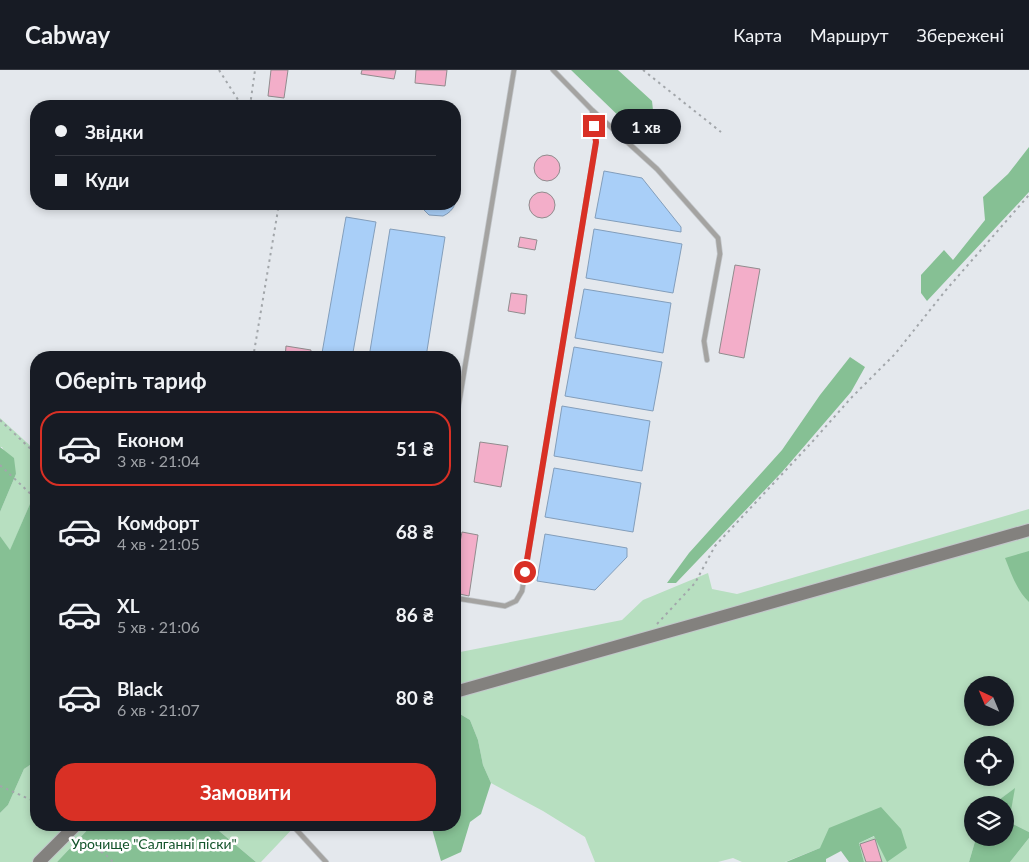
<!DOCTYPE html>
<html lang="uk">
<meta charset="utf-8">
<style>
:root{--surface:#171b24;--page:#20242c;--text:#f1f3f6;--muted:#9ea1a6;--line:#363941;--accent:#d93025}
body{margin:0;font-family:Lato,sans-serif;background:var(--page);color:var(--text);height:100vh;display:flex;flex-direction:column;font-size:19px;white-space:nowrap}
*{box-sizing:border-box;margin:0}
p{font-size:16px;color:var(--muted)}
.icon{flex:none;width:28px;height:28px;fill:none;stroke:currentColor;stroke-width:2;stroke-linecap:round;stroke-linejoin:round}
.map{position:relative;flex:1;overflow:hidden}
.side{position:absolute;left:30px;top:281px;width:431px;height:480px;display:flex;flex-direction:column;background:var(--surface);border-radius:20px;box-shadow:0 2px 8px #0003}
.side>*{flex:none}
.guide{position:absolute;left:30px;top:30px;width:431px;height:110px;border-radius:20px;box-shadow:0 2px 8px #0003;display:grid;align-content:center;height:110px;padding:0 25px;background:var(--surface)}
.needle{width:32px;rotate:316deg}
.tools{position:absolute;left:964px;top:606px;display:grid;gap:10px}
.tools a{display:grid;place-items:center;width:50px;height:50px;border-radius:50%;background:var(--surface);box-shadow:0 2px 8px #0003;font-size:25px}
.end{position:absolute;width:22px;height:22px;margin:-11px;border:6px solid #d93025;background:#fff;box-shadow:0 0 0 2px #fff}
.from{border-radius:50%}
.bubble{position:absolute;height:35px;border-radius:18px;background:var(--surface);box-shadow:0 2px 8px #0003;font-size:16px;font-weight:700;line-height:35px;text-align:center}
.guide b{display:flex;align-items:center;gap:18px;height:48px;font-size:19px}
.guide b+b{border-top:1px solid var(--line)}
.guide i{width:12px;height:12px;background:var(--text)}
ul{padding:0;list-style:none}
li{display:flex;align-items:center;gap:15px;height:75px;margin:0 10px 8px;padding:0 15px;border:2px solid transparent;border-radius:20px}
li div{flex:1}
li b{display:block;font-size:19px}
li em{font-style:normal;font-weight:700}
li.on{border-color:var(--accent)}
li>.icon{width:45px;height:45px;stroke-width:1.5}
h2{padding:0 25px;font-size:22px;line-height:60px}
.action{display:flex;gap:10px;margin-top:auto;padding:10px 25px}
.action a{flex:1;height:58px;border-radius:20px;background:var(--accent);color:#fff;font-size:20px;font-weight:700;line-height:58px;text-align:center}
header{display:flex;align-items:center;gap:30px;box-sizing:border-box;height:70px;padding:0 25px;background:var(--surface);border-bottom:1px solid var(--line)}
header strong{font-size:24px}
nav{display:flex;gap:28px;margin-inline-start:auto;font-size:18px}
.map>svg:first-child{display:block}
</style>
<header>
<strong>Cabway</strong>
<nav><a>Карта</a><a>Маршрут</a><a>Збережені</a></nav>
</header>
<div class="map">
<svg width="1029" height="792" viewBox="0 0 1029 792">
<rect width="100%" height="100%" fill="#e4e8ed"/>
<path fill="#b7dfc0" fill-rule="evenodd" d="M0,348L36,381V420L10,481L0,466V442L16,404L2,377H0Z
M1029,439V762L1009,752L1014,719L992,735H972V768H976L969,792H864L859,773L875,766L901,759L820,778L785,792H742L733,788L718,792H595L585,767L543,741L491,713L483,695L478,670L470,650L455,641V583L622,550L643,530L708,503L712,519L737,524ZM972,615H1005V648H972ZM972,675H1005V708H972Z
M36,691V755H92L57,792H0V743L8,735L24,699Z
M212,755H296L261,792H256Z
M1029,768V792H1010Z"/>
<path fill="#86c094" d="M571,0H618L652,31L654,49L627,54Z
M1029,77V122L927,231L921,223V205L944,180L953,190L985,150L983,127L1008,104Z
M850,287L865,297L851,322L782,402L676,513H667L689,483L782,380L820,325Z
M0,377L14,388L16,404L0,442Z
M36,420V691L24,699L8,735L0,743V466L10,480Z
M1029,481V532C1017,521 1011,503 1005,488Z
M455,641L470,650L478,670L483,695L491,713L481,744L470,752L461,782L441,791L432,759H418L414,755H455Z
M1015,718L1009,752L1029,762V768L1010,792H969L976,768H1005V735H992Z
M881,737L901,759L907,778L887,792L874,766L859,773L864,792H849L841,781L826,789V792H786L820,778L829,758Z
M92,755H212L256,792H57Z"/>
<path fill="#a9cff8" stroke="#839ebb" d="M604,101L642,108L681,157V162L595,148Z
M455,120C458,132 454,141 443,146L429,145L419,135L455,134Z
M346,147L376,152L352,288L322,283Z
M390,159L445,167L426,287H369Z
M594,159L682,174L673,223L586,208Z
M584,219L671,233L663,283L575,268Z
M574,277L662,292L653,341L565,326Z
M562,336L650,351L642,401L554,386Z
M554,398L641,413L633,462L545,447Z
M545,464L627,478V487L595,520L537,511Z"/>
<path fill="#f3aec9" stroke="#918c8e" d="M271,0H288L284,28L268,26Z
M362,0H396L394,9L361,4Z
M416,0H447L445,16L415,13Z
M534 98a13 13 0 1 1 26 0a13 13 0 1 1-26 0Z
M529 135a13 13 0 1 1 26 0a13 13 0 1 1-26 0Z
M520,167L537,170L535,180L518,177Z
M735,195L760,199L744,288L719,283Z
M511,223L527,225L525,244L508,241Z
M286,276L311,280L310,288H285Z
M480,372L508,376L501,417L474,412Z
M462,462L478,465L469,526L455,523L458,504H455V497Z
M875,769L882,792H866L860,774Z"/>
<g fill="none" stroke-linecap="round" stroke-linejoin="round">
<defs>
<path id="lane" d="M553,0L592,40L657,99L718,168L720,184L704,271L707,290
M455,357L514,0
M455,528L505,536L516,531L522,521L596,72L592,40
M288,755L294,757L326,792"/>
<path id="secondary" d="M455,622L1029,460
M39,792L76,755"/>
</defs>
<use href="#lane" stroke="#c2c6ca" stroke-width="6"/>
<use href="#secondary" stroke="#c2c6ca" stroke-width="14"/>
<path stroke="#a2a6aa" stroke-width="2" stroke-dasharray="2.5 4" stroke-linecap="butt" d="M219,0L242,36
M643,0L721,62
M250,36L255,0
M253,288L279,134
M0,350L36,384
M0,395L36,429
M657,554L695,513L715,476L813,371L851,328L895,284L946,220L1029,125
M0,716L36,732
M78,769L105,784L113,792"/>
<use href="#lane" stroke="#a4a3a1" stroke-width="4.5"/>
<use href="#secondary" stroke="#83817e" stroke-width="12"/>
</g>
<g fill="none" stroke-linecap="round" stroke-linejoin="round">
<path stroke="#d93025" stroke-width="6" d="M525,502L596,72L594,56"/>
</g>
<g text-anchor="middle" stroke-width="5" stroke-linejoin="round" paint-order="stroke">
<g font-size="14" fill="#13542b" stroke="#fff">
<text x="154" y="779">Урочище "Салганні піски"</text>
</g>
</g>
</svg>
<div class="tools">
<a><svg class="needle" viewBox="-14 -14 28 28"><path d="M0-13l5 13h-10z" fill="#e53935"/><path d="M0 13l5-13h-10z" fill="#9ea1a6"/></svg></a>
<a><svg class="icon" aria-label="locate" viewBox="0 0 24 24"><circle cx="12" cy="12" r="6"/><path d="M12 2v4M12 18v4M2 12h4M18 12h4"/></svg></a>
<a><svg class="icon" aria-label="layers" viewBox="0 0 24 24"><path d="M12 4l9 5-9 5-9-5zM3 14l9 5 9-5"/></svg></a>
</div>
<i class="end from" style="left:525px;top:502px"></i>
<i class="end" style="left:594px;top:56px"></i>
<div class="bubble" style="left:611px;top:39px;width:70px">1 хв</div>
<div class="guide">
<b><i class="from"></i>Звідки</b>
<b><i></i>Куди</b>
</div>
<section class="side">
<h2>Оберіть тариф</h2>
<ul>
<li class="on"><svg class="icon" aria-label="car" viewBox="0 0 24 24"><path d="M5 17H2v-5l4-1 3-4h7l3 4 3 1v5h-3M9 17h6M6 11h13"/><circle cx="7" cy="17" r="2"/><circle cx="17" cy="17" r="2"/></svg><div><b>Економ</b><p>3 хв · 21:04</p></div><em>51 ₴</em></li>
<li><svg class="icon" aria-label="car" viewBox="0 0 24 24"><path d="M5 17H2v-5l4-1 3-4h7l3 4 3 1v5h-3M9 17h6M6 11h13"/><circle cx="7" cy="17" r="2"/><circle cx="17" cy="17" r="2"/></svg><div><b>Комфорт</b><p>4 хв · 21:05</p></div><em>68 ₴</em></li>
<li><svg class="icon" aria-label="car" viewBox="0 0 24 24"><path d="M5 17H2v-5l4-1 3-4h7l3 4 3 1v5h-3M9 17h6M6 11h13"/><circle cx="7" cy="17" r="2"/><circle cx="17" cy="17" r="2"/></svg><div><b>XL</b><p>5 хв · 21:06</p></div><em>86 ₴</em></li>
<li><svg class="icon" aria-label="car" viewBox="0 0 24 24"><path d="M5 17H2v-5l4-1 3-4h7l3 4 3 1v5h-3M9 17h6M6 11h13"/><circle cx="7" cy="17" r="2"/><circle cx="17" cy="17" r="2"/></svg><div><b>Black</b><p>6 хв · 21:07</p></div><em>80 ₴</em></li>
</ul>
<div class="action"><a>Замовити</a></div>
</section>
</div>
